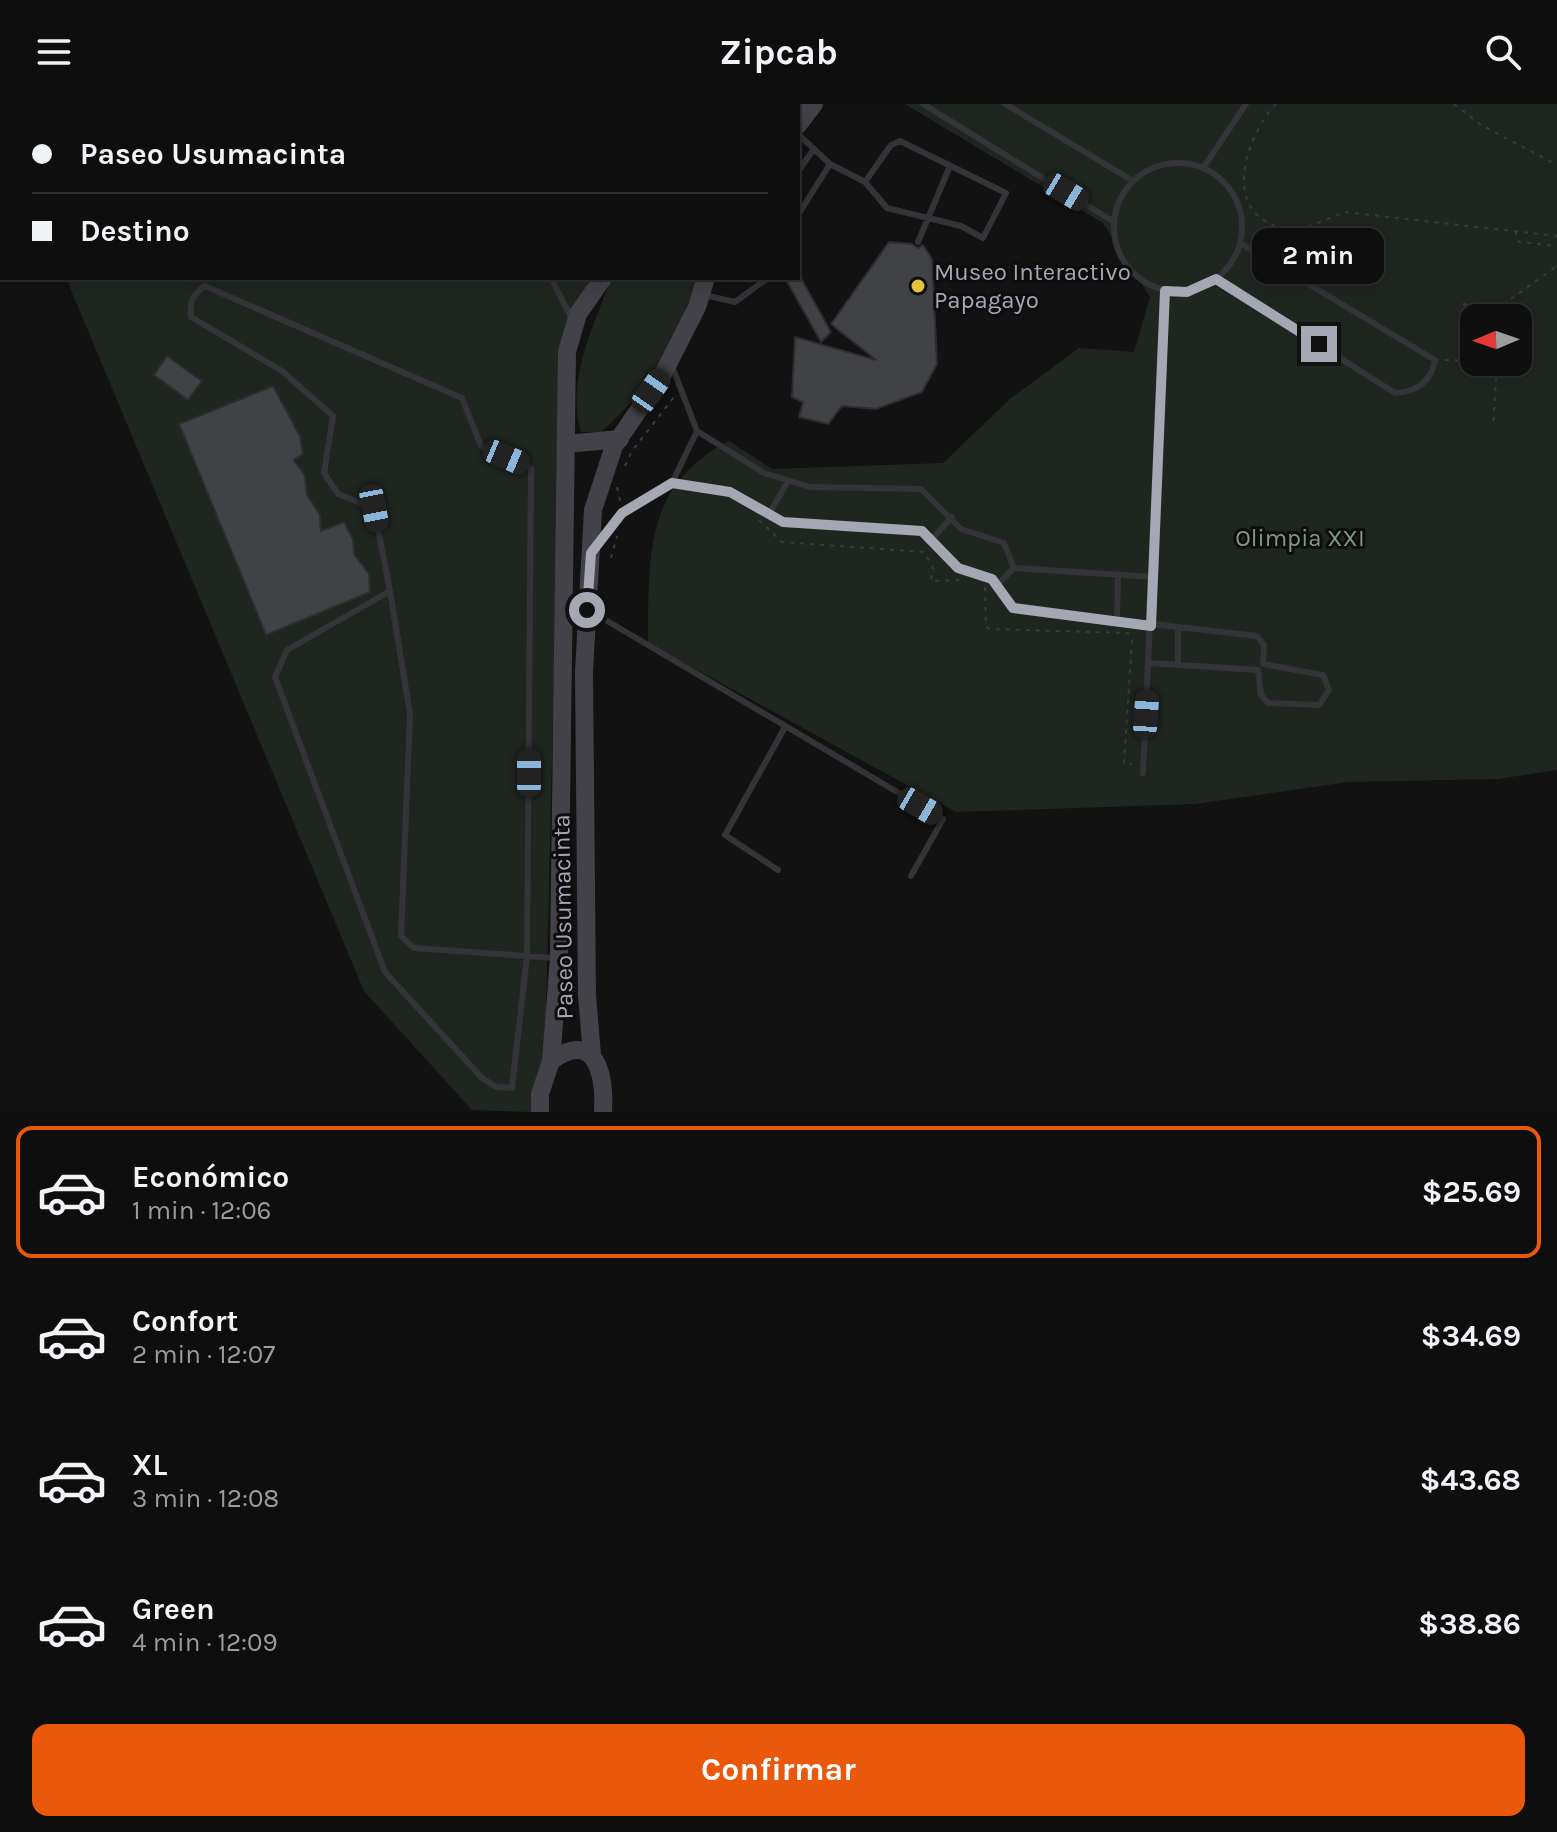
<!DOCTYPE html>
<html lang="es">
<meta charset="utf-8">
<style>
:root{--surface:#0e0e0e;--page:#171717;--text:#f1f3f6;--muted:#9b9c9e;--line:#2e2e2e;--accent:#ea580c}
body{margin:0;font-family:Karla,sans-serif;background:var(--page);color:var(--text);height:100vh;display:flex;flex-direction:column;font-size:30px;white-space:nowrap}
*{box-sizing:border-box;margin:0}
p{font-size:26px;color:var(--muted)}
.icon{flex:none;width:44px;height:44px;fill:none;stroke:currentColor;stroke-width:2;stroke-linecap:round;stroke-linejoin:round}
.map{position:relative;height:1008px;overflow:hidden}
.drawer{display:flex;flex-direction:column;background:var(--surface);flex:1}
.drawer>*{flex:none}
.top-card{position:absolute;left:0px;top:0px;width:800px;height:176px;box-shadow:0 4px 20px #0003,0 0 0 2px var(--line);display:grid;align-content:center;height:176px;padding:0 32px;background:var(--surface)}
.needle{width:52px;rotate:268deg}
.buttons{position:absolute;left:1460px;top:200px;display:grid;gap:16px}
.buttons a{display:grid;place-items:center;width:72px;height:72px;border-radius:16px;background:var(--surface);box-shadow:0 4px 20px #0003,0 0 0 2px var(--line);font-size:40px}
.end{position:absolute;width:36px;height:36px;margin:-18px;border:10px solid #a5a7b3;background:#111;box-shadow:0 0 0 4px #111}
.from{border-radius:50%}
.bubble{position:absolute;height:56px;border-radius:16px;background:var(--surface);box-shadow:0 4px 20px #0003,0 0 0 2px var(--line);font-size:26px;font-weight:700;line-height:56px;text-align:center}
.car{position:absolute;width:24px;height:48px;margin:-24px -12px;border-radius:10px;box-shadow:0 0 6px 2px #0007;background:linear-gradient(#222 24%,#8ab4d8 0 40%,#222 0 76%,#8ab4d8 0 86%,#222 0)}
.top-card b{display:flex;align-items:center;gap:28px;height:76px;font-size:30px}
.top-card b+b{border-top:2px solid var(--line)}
.top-card i{width:20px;height:20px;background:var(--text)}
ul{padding:14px 0 0;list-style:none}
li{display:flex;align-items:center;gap:24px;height:132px;margin:0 16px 12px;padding:0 16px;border:4px solid transparent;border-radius:16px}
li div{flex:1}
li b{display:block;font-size:30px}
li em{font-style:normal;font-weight:700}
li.on{border-color:var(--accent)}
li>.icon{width:72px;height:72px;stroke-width:1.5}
.cta{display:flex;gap:16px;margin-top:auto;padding:16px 32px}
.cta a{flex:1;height:92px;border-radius:16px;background:var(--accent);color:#fff;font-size:32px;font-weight:700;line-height:92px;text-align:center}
header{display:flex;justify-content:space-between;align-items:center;height:104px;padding:0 32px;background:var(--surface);font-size:36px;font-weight:700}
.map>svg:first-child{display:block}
</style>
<header><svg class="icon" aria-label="menu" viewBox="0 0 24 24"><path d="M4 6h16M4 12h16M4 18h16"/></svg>Zipcab<svg class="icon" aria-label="search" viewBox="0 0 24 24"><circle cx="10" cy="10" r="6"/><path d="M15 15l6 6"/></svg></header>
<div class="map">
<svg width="1557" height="1008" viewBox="0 0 1557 1008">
<rect width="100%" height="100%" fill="#121213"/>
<path fill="#1f2620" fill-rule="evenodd" d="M0,0H765L2,2V26Z
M905,0H1557V666L1497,675L1348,678L1195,700L956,708L648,539C649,454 643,381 729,337L772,365L943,359L1010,295L1079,244L1134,248L1150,193L1103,119ZM1474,214H1518V258H1474Z
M66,174H591L570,209L558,399L545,948L532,1008L472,1006L364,887Z
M616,174H697C679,234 649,287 601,328H581C566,278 592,226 609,180Z"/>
<path fill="#414246" stroke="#2d2c2f" stroke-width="2" d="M889,138L912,140L918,144L923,141L932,155L937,260L922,288L876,305L842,302L828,320L799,313L803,298L792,293L795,233L876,256L831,220Z
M785,174H801L831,228L821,238Z
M167,252L202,277L188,296L154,271Z
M273,282L300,332L303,350L294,356L305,372L307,391L320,411L321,427L344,418L353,435L354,450L369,470L370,488L266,531L179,320Z"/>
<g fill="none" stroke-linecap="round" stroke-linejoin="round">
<path stroke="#3a3a3f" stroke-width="2" stroke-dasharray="4 6" stroke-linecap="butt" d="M1276,0C1253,24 1228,82 1257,111C1265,119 1281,124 1290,130L1345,108L1557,132
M1454,0L1481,21L1557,61
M113,2L115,0
M163,2L165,0
M231,2L232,0
M262,2V0
M659,2L661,0
M1515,127L1519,138L1557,142
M187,174L190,184
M1463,200L1501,202L1557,162
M1445,256L1474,257
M1489,258L1497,262L1493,322
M625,362L632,347L674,293
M617,383L621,400
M759,416L782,438L924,448L933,464L931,477L962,476
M611,454L617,432
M985,483L986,522L989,525L1128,529L1132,536L1124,659L1132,660"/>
<path stroke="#333338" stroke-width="6" d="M456,0L460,2
M923,0L1114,118
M1005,0L1133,77
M372,2L373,0
M798,30L830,60L865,78
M900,37L1006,89L983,134L961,122L887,104L865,78L891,41Z
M1114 123a64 64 0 1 1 128 0a64 64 0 1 1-128 0Z
M1203,64L1246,0
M798,68L813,46
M798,111L830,60
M918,138L950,62
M551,174L573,217
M1216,175L1395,289C1417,288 1431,277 1435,256L1240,139
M205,182L462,294L481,342L531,364L527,852L512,984L496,983L482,974L385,868L275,573L287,546L390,487L374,404L338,390L324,369L333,312L282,267L191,213C190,197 191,192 205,182Z
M704,191L735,198L768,174
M697,327L764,369L810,383L921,385L961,425L1004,439L1014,464L1154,473
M672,379L730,388L783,418L922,427L958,464L992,475L1013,504L1257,532L1264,541L1263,560L1323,571L1329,586L1319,601L1268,599L1261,591L1258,566L1149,559
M769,410L788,377
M931,436L952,413
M596,443L622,409L672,379L697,327L672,262
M997,481L1014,464
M390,487L410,610L401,832L414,844L555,854
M592,508L943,715L911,772
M1117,517L1118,471
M1178,561V525
M1143,669L1165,187
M778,766L725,731L785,623"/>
<path stroke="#424248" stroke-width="18" d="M788,2L789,0
M798,21L814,0
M566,340L620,335
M592,951L587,891L584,568L593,406L614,342L662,272L697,203L706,174
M551,957L559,854L567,248L578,210L603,174
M540,1008V990L551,957C597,924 605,973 603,1008"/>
</g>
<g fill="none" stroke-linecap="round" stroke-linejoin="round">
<path stroke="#a5a7b3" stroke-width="10" d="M587,506L591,449L622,409L672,379L730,388L783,418L922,427L958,464L992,475L1013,504L1151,522L1165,187L1187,188L1216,175L1319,240"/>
</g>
<circle fill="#e1c33c" stroke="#0d0d0e" stroke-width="3" cx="918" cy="182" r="8"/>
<g text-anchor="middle" stroke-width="6" stroke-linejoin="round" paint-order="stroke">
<g font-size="24" fill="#a5a7b3" stroke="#0d0d0e" text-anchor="start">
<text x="934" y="176">Museo Interactivo<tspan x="934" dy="28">Papagayo</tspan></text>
</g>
<g font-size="24" fill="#7d9c84" stroke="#0d0d0e">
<text x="1300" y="442">Olimpia XXI</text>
</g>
<g font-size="24" fill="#a5a7b3" stroke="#0d0d0e">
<text transform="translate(563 813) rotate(-91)" y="8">Paseo Usumacinta</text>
</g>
</g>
</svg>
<div class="buttons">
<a><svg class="needle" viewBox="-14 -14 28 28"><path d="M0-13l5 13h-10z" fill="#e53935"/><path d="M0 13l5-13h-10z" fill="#9b9c9e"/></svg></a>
</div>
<i class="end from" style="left:587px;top:506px"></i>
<i class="end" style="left:1319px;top:240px"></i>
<div class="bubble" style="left:1252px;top:124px;width:132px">2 min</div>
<i class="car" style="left:1066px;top:88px;rotate:121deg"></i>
<i class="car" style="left:651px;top:287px;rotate:35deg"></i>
<i class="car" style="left:506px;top:353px;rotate:113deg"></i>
<i class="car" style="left:374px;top:404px;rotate:169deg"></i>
<i class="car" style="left:1146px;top:610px;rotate:4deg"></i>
<i class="car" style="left:529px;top:669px;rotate:0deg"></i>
<i class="car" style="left:920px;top:702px;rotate:120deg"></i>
<div class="top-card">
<b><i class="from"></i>Paseo Usumacinta</b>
<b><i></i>Destino</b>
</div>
</div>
<section class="drawer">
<ul>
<li class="on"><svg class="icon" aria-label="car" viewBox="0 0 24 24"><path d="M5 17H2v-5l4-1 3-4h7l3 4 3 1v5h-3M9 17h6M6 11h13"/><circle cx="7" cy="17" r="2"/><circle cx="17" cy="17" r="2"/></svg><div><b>Económico</b><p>1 min · 12:06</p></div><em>$25.69</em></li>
<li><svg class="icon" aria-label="car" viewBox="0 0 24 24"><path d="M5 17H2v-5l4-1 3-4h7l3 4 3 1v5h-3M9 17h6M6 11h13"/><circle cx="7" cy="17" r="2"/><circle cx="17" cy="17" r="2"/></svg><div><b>Confort</b><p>2 min · 12:07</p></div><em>$34.69</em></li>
<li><svg class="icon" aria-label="car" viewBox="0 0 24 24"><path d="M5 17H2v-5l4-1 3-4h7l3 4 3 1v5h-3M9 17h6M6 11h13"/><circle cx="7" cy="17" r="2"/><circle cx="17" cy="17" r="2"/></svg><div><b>XL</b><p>3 min · 12:08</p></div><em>$43.68</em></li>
<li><svg class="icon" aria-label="car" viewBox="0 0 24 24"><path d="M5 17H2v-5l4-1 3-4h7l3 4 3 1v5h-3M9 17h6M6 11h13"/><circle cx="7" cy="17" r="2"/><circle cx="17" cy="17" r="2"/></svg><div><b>Green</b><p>4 min · 12:09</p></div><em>$38.86</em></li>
</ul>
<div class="cta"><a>Confirmar</a></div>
</section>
